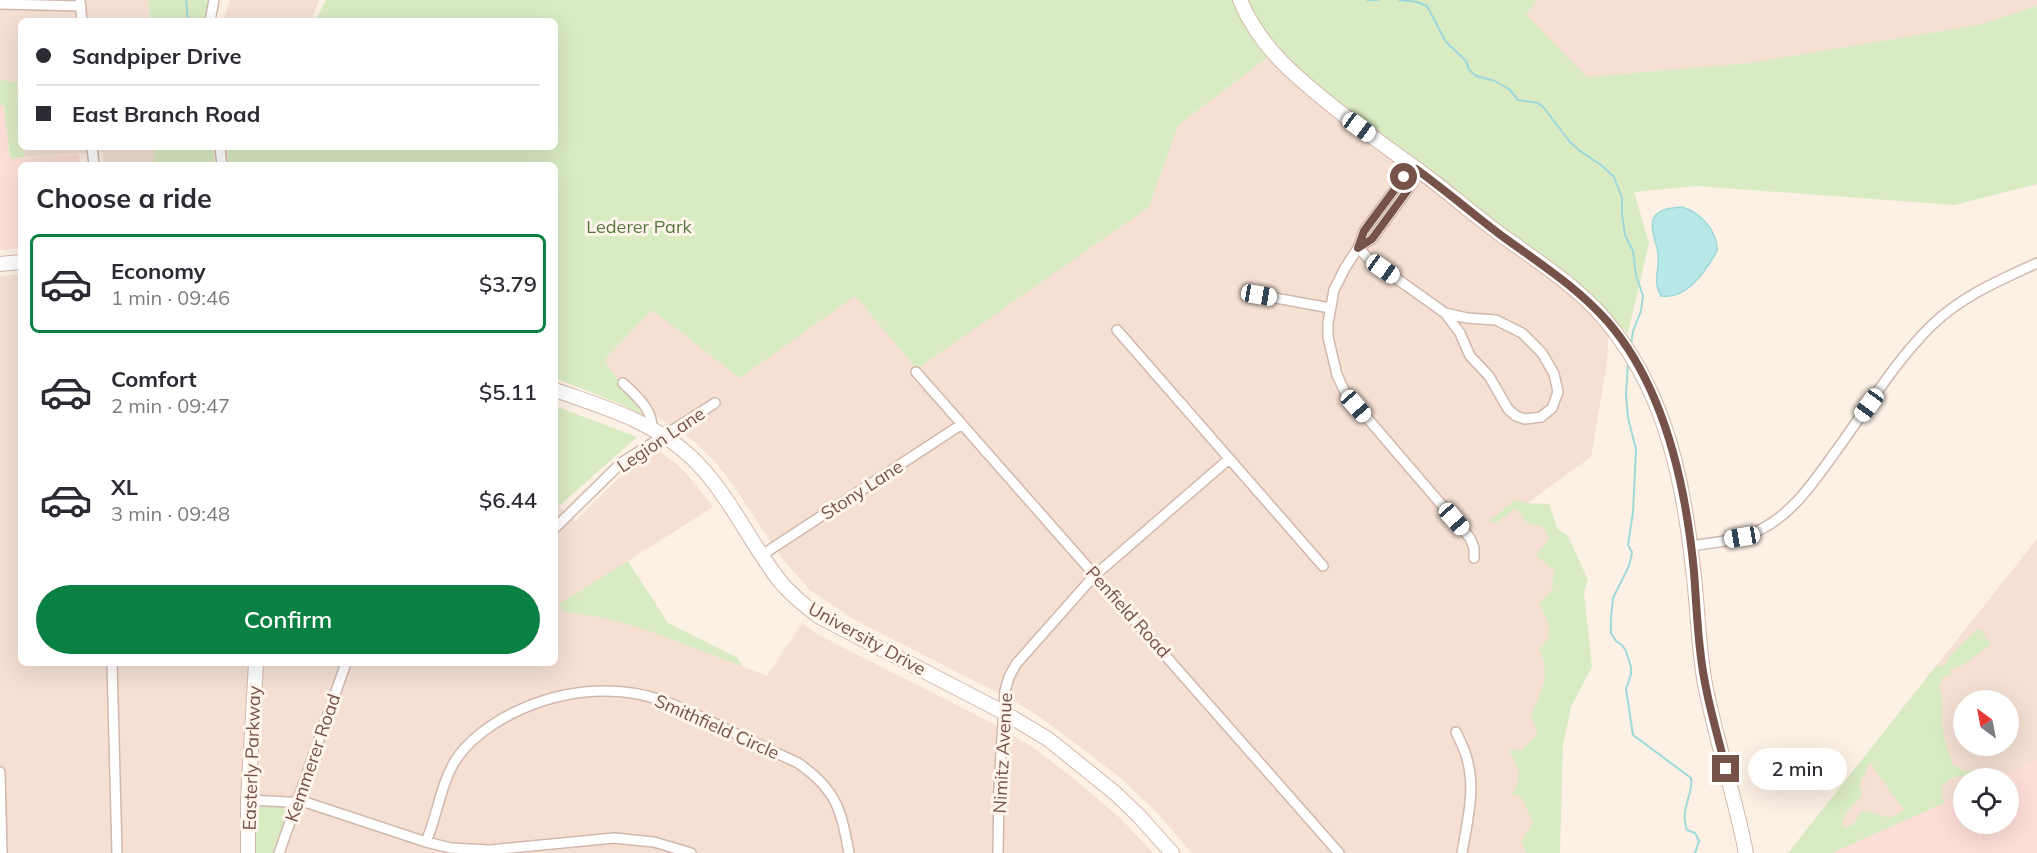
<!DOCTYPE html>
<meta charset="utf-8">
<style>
:root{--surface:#fff;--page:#f2f2f3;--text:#2b2b33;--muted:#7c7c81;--line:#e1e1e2;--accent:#0b8043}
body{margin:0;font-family:Mulish,sans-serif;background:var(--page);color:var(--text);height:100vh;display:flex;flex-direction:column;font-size:22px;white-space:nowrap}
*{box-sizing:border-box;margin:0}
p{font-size:20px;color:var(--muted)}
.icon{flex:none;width:33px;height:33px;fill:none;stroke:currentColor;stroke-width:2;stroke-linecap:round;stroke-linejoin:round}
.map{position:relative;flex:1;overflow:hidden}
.drawer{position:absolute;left:18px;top:162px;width:540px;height:504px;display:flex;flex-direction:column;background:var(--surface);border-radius:9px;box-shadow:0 6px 24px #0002}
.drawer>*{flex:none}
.banner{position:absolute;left:18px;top:18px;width:540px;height:132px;border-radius:9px;box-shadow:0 6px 24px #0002;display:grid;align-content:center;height:132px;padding:0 18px;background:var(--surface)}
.needle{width:39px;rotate:328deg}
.buttons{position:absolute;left:1953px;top:690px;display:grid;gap:12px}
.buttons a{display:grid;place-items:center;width:66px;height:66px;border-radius:50%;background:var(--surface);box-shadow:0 6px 24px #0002;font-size:30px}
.end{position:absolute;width:27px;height:27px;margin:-14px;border:8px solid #775249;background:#fff;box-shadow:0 0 0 3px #fff}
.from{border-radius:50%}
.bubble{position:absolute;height:42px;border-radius:21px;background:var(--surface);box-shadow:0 6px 24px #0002;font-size:20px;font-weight:600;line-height:42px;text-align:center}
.car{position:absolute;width:18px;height:36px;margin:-18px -9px;border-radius:8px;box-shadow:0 0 4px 2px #0007;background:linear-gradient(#fff 24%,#345 0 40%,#fff 0 76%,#345 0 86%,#fff 0)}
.banner b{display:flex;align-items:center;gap:21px;height:57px;font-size:22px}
.banner b+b{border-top:2px solid var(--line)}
.banner i{width:15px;height:15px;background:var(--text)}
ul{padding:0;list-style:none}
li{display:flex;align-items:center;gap:18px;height:99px;margin:0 12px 9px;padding:0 6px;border:3px solid transparent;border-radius:9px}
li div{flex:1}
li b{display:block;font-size:22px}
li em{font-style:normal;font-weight:600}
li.current{border-color:var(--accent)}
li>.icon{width:54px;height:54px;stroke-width:1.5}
h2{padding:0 18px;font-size:27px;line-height:72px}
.primary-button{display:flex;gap:12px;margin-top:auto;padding:12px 18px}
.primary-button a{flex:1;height:69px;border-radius:36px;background:var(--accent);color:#fff;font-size:24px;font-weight:600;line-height:69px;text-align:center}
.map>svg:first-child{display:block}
</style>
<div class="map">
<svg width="2037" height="853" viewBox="0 0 2037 853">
<rect width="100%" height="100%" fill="#fdf0e5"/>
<path fill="#f5e0d3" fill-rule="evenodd" d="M0,0H148L149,21H21V122L17,82L0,80Z
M230,0H319L311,21H223Z
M1537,0H2037V6L1979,25L1750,63L1587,77L1525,15Z
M1272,54L1609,324L1607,364L1591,457L1527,503L1556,547L1540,738V853H1192L1160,816L1122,779L1040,717L1016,702L855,620L810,590L781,557L731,482L715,462L696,443L682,432L637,406L604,360L652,310L740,378L855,296L917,369L1149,207L1178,125Z
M23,147H160L162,165H104L103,152L24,157Z
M21,274V663H555V502L575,521L628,469L656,449L677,464L692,480L713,507L560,604L564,612L591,614L630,623L767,676L802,623L817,634L988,721L1034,748L1073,778L1120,818L1153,853H0V276Z
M2037,539V760L1997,778H1964L1963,794L1911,818L1891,819L1885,816L1860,812L1854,824L1846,828L1841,824L1846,813L1862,796L1859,785L1869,762L1898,714ZM1964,700H2008V746H1964Z"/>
<path fill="#feded8" d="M0,105H4L10,159L79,154L80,165H21V248L0,250Z
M2037,760V853H1832L1963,794L1964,824H2008V778H1997Z"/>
<path fill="#d9ebc2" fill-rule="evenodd" d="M148,0H209L204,21H150Z
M326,0H1537L1526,15L1587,77L1750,63L1979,25L2037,6V184L1955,205L1696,186L1634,192L1649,243L1628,333L1567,283L1272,54L1178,125L1149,207L917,369L855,296L740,378L652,310L604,360L643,415L618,403L555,378V165H229L227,147H555V21H315Z
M0,80L17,82L21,147H23L24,157L10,159L4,105H0Z
M154,147H213L215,165H150L155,160Z
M555,406L637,437L559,506L555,502Z
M1515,500L1527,503L1549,504L1557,528L1568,536L1588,580L1584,592L1592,667L1571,707L1563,745L1560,853H1527L1521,841L1533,823L1522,797L1512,794C1524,775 1518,768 1509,750H1522L1538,734L1531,714C1543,687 1551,677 1539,648L1548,640L1549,624L1539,604L1552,590L1554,571L1536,555L1550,538L1543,527L1527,523L1515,508L1496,524L1490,520Z
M628,561L668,623L738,658L742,666C684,645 627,617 564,612L559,604Z
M1979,628L1991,644L1965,664L1949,670L1951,674L1942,678L1939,687C1944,698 1942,708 1942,721C1943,737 1948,750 1953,765L1965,771H1980L1981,776C1964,775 1954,773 1941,787L1944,803L1832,853H1788L1936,666L1945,665L1952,653ZM1870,763L1904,810L1891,818L1866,811L1860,812L1854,824L1846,828L1842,823L1846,813L1862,796L1859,785Z
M262,806L280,807L287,811V816L274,853H254L255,813L256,809Z"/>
<path fill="#b8e7e7" stroke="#9ed9d9" stroke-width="1.5" d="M1682,207C1700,212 1718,231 1717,251C1706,271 1686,300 1661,296C1652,281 1660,269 1658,254C1657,243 1648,226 1655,216C1661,208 1673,208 1682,207Z"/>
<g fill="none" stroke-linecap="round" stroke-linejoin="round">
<path stroke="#9ed9d9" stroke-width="2" d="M186,0L188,21
M1367,0H1378
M1399,0L1417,2L1427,6L1446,42L1466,61L1469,70L1476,76L1495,81L1509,89L1518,100L1538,103L1544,108L1570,142L1580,151L1601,165L1614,177L1622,198V214L1625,235L1633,251L1636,275L1643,296L1641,311L1633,331L1631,345
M1628,363L1626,395L1628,418L1636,449L1633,512L1628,545L1632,552L1629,566L1613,598L1611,618V633L1616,641L1622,645L1626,651L1631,667V674L1626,689L1633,735L1691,778C1694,794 1679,810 1687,830L1695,833L1699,841L1695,853"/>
<defs>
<path id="minor" d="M80,2L82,21
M0,4L81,6
M210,21L214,0
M92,147L94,165
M220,147L222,165
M1416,169L1404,177L1364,231L1358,248L1345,268L1334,290L1328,323V337L1337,375L1345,392L1470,538L1474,548V558
M1358,248L1369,259L1445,313L1460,333L1470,356L1489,376L1508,409L1516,416L1525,419L1541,417L1552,408L1558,392L1554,374L1542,353L1522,333L1496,320L1467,318L1445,313
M1358,248L1372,239L1413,183L1416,169
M1259,295L1330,308
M1117,330L1323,566
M916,372L1339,853
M623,383C636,396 653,409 652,429
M555,528L621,463L715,403
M1690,546C1711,543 1733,541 1753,533C1790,518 1813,483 1836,451C1866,410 1895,361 1932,325C1962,296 2000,280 2037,263
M762,555L962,424
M112,663L117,853
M1456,732C1460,741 1465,750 1467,759C1476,790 1467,822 1462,853
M0,772L2,853
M248,800L308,803L426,842L451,848L489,850L614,838L654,842L691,853
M426,842C437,816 441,784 455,761C468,740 494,722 515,712C565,688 623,683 674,705C690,711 705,719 720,726C746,739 772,751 798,763C836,789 841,809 849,853
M279,853L346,663
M998,853L999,786L1005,691L1009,677L1016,664L1094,576L1229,459"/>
<path id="secondary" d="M1240,0C1260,48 1296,77 1336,109C1366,133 1398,155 1429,178C1454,197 1478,218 1504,237C1543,265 1586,292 1615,332C1667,400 1684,485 1693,569C1698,607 1698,646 1705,684C1716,741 1735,796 1746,853
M0,264L21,262
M555,390C603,407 653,421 691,457C728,492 748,540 779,580C791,595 805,606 820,617L1003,712L1048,739L1115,793L1139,816L1172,853
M248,853V800L256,663"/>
</defs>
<use href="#minor" stroke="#d1b8ad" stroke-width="12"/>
<use href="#secondary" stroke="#d4b7ab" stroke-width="16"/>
<use href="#minor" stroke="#fff" stroke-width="9"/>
<use href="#secondary" stroke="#fff" stroke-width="14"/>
</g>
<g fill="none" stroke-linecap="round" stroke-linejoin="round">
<path stroke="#775249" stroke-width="8" d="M1404,177L1364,231L1358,248L1372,239L1413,183L1416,169C1445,190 1473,214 1502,236C1539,263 1577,287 1608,322C1665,388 1686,487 1694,572C1696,598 1697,623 1700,649C1704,690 1716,729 1726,769"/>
</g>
<g text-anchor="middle" stroke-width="6" stroke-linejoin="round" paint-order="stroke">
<g font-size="18" fill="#57773e" stroke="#fff5ec">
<text x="639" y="233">Lederer Park</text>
</g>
<g font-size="18" fill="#775249" stroke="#fff5ec">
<text transform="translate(661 440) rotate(-34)" y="6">Legion Lane</text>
<text transform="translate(862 490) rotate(-33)" y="6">Stony Lane</text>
<text transform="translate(1128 612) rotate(48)" y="6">Penfield Road</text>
<text transform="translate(867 639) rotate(29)" y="6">University Drive</text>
<text transform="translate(717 727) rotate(24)" y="6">Smithfield Circle</text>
<text transform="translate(1003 753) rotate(-87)" y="6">Nimitz Avenue</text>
<text transform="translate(252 758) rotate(-88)" y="6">Easterly Parkway</text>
<text transform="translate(313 758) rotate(-71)" y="6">Kemmerer Road</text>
</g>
</g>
</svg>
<div class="buttons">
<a><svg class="needle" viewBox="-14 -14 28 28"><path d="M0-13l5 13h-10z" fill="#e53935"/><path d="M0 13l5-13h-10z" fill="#7c7c81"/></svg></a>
<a><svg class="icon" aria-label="locate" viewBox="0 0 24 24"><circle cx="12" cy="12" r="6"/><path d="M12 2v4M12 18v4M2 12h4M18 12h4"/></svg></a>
</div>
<i class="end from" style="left:1404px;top:177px"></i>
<i class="end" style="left:1726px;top:769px"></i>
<div class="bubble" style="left:1748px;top:748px;width:99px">2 min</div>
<i class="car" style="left:1359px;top:127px;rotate:126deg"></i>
<i class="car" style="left:1383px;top:269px;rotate:125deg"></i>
<i class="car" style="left:1259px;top:295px;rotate:100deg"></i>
<i class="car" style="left:1869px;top:405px;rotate:216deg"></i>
<i class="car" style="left:1356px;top:406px;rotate:139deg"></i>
<i class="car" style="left:1454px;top:519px;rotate:139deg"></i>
<i class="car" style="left:1742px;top:537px;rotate:260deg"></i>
<div class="banner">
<b><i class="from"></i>Sandpiper Drive</b>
<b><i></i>East Branch Road</b>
</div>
<section class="drawer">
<h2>Choose a ride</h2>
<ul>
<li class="current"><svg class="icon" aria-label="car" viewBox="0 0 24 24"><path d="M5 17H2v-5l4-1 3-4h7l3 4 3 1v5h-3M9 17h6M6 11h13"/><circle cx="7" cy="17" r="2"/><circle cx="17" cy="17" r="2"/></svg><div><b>Economy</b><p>1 min · 09:46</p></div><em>$3.79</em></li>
<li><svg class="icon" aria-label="car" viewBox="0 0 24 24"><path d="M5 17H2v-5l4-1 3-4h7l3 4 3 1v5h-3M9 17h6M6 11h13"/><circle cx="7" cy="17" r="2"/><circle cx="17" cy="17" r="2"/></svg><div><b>Comfort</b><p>2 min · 09:47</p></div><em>$5.11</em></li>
<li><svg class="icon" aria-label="car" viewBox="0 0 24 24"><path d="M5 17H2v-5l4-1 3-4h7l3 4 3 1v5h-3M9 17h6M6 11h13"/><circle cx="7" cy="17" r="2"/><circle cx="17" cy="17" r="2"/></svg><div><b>XL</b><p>3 min · 09:48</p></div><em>$6.44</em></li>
</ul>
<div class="primary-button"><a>Confirm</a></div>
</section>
</div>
